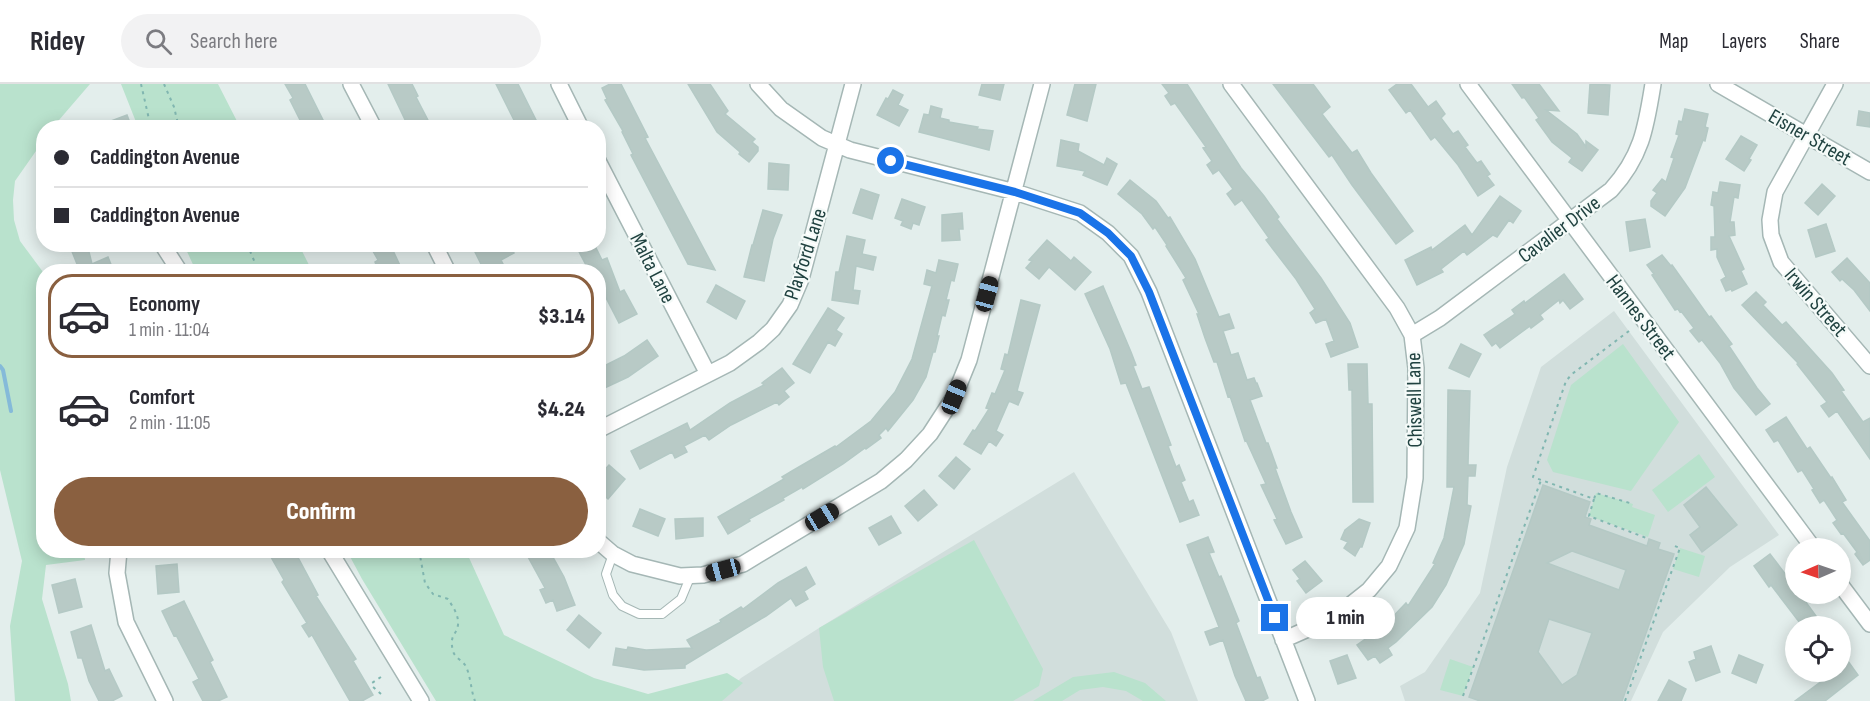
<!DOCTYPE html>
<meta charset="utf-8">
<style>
:root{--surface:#fff;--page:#f2f2f3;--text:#2b2b33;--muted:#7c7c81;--line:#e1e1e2;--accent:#8a6040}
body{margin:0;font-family:"Sofia Sans Condensed",sans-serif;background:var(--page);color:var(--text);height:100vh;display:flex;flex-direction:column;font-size:22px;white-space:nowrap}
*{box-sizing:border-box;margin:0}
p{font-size:20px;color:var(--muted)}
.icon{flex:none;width:33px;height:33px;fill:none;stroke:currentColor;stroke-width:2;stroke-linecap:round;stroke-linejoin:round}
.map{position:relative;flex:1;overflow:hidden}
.details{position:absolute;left:36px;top:180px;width:570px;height:294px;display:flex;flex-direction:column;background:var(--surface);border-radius:24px;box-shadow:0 3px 15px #0003}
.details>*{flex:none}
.guide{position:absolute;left:36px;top:36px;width:570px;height:132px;border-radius:24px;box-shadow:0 3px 15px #0003;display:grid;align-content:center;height:132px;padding:0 18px;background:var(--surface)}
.needle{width:39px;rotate:268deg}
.buttons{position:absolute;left:1785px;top:454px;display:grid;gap:12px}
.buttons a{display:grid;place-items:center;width:66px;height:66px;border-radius:50%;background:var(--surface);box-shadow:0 3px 15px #0003;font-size:30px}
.end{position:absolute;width:27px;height:27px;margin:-14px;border:8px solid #1a73e8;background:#fff;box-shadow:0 0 0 3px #fff}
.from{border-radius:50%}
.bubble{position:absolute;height:42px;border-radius:21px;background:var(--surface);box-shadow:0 3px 15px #0003;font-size:20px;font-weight:800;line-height:42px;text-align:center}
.car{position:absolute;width:18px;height:36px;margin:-18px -9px;border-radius:8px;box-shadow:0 0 4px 2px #0007;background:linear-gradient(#222 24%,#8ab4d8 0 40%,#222 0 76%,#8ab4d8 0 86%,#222 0)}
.guide b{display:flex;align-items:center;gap:21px;height:57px;font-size:22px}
.guide b+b{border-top:2px solid var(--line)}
.guide i{width:15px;height:15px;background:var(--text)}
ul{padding:10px 0 0;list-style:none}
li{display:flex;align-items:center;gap:18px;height:84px;margin:0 12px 9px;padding:0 6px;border:3px solid transparent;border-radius:24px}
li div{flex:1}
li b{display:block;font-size:22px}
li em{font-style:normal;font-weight:800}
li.on{border-color:var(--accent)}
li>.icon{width:54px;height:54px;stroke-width:1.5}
.button{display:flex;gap:12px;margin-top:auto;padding:12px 18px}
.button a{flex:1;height:69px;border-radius:36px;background:var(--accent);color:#fff;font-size:24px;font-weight:800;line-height:69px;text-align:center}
header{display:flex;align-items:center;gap:36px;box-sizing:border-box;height:84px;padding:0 30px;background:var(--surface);border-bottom:2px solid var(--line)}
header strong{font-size:28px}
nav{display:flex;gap:33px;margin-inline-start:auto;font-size:21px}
.search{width:420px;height:54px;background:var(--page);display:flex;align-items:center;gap:15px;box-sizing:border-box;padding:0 21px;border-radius:33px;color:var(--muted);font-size:22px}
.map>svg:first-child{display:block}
</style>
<header>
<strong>Ridey</strong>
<div class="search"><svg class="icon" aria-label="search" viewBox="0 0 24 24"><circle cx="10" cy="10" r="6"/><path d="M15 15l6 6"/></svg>Search here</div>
<nav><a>Map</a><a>Layers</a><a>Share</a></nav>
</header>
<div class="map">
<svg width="1870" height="617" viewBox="0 0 1870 617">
<rect width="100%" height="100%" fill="#e3eeec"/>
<path fill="#d1dedc" d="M1614,227L1779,451L1730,483L1663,548L1631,617H1405L1400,602L1425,588L1480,509L1507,383L1541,283Z
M1074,388L1171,548L1198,617H718L741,594L819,544Z"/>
<path fill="#b9e2cd" d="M0,0H90L53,43L44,44L43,57L15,97L13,116L14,136L20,157L43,188L44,466L84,467L85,476L46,481L42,515L68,600L71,617H15L10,542L22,477L0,386Z
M121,0H218L240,43H138Z
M184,161H299L312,187H196Z
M1623,260L1679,338L1631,407L1553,388L1547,376L1571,301Z
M1699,370L1715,393L1668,428L1652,406Z
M1596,409L1633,420L1632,423L1655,431L1648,453L1589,432Z
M974,456L1043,585L1039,602L1013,617H834L823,583L819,544Z
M1680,464L1705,472L1699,493L1673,485Z
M347,467H466L504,551L594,594L648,610L727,589L743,599L722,617H436L362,495Z
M1450,575L1473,583L1463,612L1440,606Z
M1114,588L1145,599L1166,617H1143L1126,607L1103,603L1080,606L1062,617H1033L1073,593Z"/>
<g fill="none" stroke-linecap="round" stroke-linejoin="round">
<path stroke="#85bad9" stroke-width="4" d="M0,282L3,286L11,327"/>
</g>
<path fill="#b8cac6" stroke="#b4c9c5" stroke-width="1.5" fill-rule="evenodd" d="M285,0H305L327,44H304L290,16L293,14Z
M388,0H412L418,12L416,13L432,44H409Z
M496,0H518L540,44H518Z
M610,0H621L648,53L645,54L715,186L688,180L631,71L633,70L622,48L623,47L605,16L607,15L602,4Z
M688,0H710L728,27L725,30L755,55L752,58L758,63V67L749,78L739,70L740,68L717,48Z
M982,0H1004L1000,16L979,11Z
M1075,0H1096L1087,37L1067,31Z
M1162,0H1187L1241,84L1264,112L1279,133L1277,135L1321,194L1350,239L1358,263L1331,273L1326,260L1334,257L1326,235L1316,239L1310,229L1315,225L1296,195L1266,156L1269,154L1242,116L1235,121L1227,110L1233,105L1219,86L1213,90L1207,81L1212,77L1203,64L1206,63L1175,19L1171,21L1165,12L1169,9Z
M1273,0H1313L1330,23L1322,30L1352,69L1357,66L1371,89L1413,147L1396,160L1352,101L1332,71L1329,73Z
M1397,0H1411L1428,23L1436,17L1445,30L1441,34L1453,50L1458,47L1468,61L1465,63L1477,79L1481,77L1490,90L1487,92L1494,101L1478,112L1458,81L1435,53L1431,56L1410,26L1406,29L1389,6Z
M1512,0H1539L1559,27L1546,26L1577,50L1586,63V57L1598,66L1582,87L1569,78L1572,74L1552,58L1536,36L1539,34L1524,13L1522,14Z
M1590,0L1610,1L1608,31L1588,29Z
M893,6L903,11L898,21L908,26L899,42L877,31L886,14L888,15Z
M931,22L942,25L940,34L949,36V38L978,43L977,45L993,47L989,66L919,48L924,30L929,31Z
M1685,25L1708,30L1705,43L1708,44L1705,57L1703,56L1685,104L1665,132L1651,122V117L1657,109L1653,106L1662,95L1666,98L1674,74L1671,73L1679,51L1676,50L1679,37L1682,38Z
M1859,27L1870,29V43L1857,41Z
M127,31L132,44H96L95,43Z
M1741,52L1757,61L1749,75L1751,76L1744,87L1726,75Z
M1061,56L1079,60L1078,67L1104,81L1107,74L1117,80L1107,101L1083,91L1085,87L1057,82Z
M769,79L789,81L788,106L768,105Z
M1130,96L1156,117L1168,134L1170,133L1195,175L1219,233L1229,230L1234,244L1223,247L1231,271L1238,269L1247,296L1254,294L1256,299H1257L1262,312L1250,316L1266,359H1268L1277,384H1275L1291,428L1302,453L1286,460L1274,436L1277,435L1261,401L1266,400L1246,356L1245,357L1230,312L1228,313L1217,278H1214L1205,254L1197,230H1199L1183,196L1186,194L1166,162L1167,161L1155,143L1153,145L1142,130L1118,110Z
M1720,98L1740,101L1738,114L1734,113L1730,138H1734L1735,151L1729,152L1744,185L1741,187L1747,200L1732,207L1731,205L1726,207L1721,196L1726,193L1717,173V165L1711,166V153H1715L1714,122L1711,121L1713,108L1718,109Z
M1822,100L1835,112L1818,131L1805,119Z
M861,105L879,111L872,135L853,129Z
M1500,112L1521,127L1513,139L1509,136L1497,153L1493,151L1467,171L1464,167L1441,185L1443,188L1417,201L1405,176L1431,163L1432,166L1465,141L1472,151Z
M902,115L925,123L919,141L913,139L911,145L901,141L903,137L895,134Z
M763,126L782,131L773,155L764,197L744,193L752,161H753Z
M962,129L963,145H959L960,156L942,157V131Z
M1645,135L1650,163L1630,167L1626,138Z
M1826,140L1835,167L1816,173L1808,146Z
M847,152L865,156L862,170L876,173L873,186L856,182L853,206L860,207L858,220L832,216L836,188H839Z
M1047,156L1071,177L1074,173L1091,188L1075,206L1049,183L1039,195L1026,184L1032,177L1029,176Z
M69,160H87L92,180L108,173L114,188H73L79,185Z
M369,160H390L403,188H379L375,178L378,176Z
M471,160H509L514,169L501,176L507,188H485Z
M575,160H594L602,176L607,174L620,208L624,206L637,230L619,239L602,206L598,208V188H576L587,183Z
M1662,171L1671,182L1672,181L1709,233L1711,232L1732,260L1729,262L1757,304L1770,320L1756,331L1734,304L1720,279L1702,256L1699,258L1690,247L1694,244L1681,227L1680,228L1678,225L1675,226L1652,191L1654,190L1647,181Z
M1847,174L1870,199V227L1854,206L1842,195L1840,197L1832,188Z
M939,176L958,180L954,197L951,196L946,216H949L945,232L942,231L937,252H939L935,268H933L926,293L913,316L888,347L886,344L879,351L881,354L866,365L865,364L843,380L803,405L802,403L783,414L784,416L749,435L750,437L728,450L718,433L784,395L782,393L792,387L835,362L836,363L871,337L895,308L912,275L932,202L924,200L927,186L936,189Z
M1564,190L1583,215L1570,225L1563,216L1560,219L1559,216L1540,231L1543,235L1531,244L1530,242L1500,264L1496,259L1492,262L1484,251L1515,230L1512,226L1524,217L1525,219Z
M716,201L745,217L736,235L707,218Z
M1103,202L1131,268L1136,281L1133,282L1142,305L1149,303L1171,361L1168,362L1176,383L1179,381L1185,396L1181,398L1189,418L1193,416L1199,431L1180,438L1126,299L1121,300L1110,265L1085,210Z
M1756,208L1766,218L1763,221L1782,241L1786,238L1832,289L1844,306L1841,307L1863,338L1870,334V375L1837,327L1829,333L1821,322L1827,318L1797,280L1798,279L1742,221Z
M1021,216L1040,221L1017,307L1023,309L1018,321L1009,317L996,347L1003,351L996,362L989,357L981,370L964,360L973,346L975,347L989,325L986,324L992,309L995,310L1005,286L1001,285L1005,270L1008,271Z
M828,224L844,234L836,246L842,250L835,262L828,258L810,289L793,280Z
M647,256L658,272L628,293L598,307V285L624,272Z
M1461,260L1481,270L1469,293L1449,284Z
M1348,280H1367L1368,320H1372L1373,418H1353L1352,306H1349Z
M782,284L794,299L784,307L789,313L779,321L777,318L731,341L709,356L705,351L684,362L687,368L675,374L672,368L640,385L631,367L687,339L690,346L730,319L764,301L762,299Z
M1448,306L1470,307L1468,381H1476L1475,392H1468L1467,421L1471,422L1464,460L1446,501L1432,523L1396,558L1388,564L1392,571L1380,579L1375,572L1368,576L1357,561L1384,542L1406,519L1408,522L1435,480L1433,479L1444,454L1454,403H1447Z
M1786,333L1807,365L1810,363L1831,394L1832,393L1846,416L1842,418L1870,457V476L1863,481L1855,470L1857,468L1843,449L1841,450L1833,439L1837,436L1824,416L1820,419L1812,406L1814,405L1802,386L1798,388L1778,356L1774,358L1766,346Z
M956,373L970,385L954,405L939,392Z
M609,381L625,395L608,415L598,406V393Z
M1543,401L1590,418L1585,433L1591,435L1589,441L1647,462L1649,455L1660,459L1658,465L1674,470L1622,617H1480L1469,613ZM1572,467L1626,486L1619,506L1547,479ZM1549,535L1592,549L1577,591L1562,601L1538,568Z
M1706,403L1737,441L1702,468L1690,451L1700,443L1684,421Z
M924,406L937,421L918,437L905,422Z
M640,425L665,435L658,452L633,442Z
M891,432L901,449L879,461L869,444Z
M703,434V452L676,455L675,435Z
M1359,435L1370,439L1362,463H1360L1355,472L1344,464L1348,458L1341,455L1345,446Z
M1208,453L1214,468L1209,469L1219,493L1221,492L1239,537L1236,539L1257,594L1260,593L1268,614L1262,617H1246L1235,592L1223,556L1210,561L1205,548L1219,543L1187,461Z
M267,466H294L318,511L316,512L356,575L353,577L373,611L362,617H350L312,551L309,553L302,542L307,539L282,498L284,496Z
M535,466H549L564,493L575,521L557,527L553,516L546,519L540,506L545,504L527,471Z
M1770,470L1796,504V510H1800L1824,543H1803L1771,501L1769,503L1754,482Z
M1305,477L1322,497L1306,509L1297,497L1300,495L1293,486Z
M177,480L179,508L158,510L156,482Z
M806,483L815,500L804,507L808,515L796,522L791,514L766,532L685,581V584L644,586L613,581L616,564L627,566L628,563L646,566L692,564L687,556L721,538L720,536L741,523L743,525L778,499Z
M75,495L82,523L59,529L52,501Z
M184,517L213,576L210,578L227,613L218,617H203L193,598L199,595L176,551L174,552L162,527Z
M579,531L601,549L589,564L567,546Z
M91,541L105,587L109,585L122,612L112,617H99L89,597L82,574H78L71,548Z
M1711,562L1720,588L1696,597L1689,578L1696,575L1694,568Z
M1840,566L1858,591L1825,617H1795L1834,588H1840Z
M1347,571L1356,594L1338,600L1330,577Z
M1739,571L1763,581L1756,599L1732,589Z
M1669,596L1686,605L1681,617H1658Z"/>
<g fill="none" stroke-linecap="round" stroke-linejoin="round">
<defs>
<path id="service" d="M613,470L606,490L613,511L622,522L639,530H662L681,515L691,491"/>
<path id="minor" d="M351,0L374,44
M559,0L581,44
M758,0L781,25L822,54L850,66L1015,108L1080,129L1108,149L1131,172L1149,208L1307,617
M1231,0L1397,224L1412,251L1416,284L1415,394L1407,444L1389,482L1369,506L1335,533L1283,556
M1468,0L1814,465
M1718,0L1870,88
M1835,0L1775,108L1770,136L1771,151L1781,178L1870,282
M598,77L708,290
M162,160L180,188
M434,160L448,188
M1412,251L1440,234L1611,106C1642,72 1646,43 1653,0
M598,346L730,279L759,258L773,245L790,221L801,195L853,0
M598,457L613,470L632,480L680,492L703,491L743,480L881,397L906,376L930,350L954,313L969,276L1042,0
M119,466L117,489L126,538L165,617
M329,466L421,617
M1840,500L1870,540"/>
</defs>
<use href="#service" stroke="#a5b7b5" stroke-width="10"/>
<use href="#minor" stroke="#a5b7b5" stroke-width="18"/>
<path stroke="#80b6b0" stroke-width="2" stroke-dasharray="3 4.5" stroke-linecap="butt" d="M141,0L151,44
M164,0L174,23L179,44
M247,160L259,188
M1629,247L1572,290L1566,297L1533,393L1594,415L1596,409L1633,420
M1594,415L1589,432L1649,455
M419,466L425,499L433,510L448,515C453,523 459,531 458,541C456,552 449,551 453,567C455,575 465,577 467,585C471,595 471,607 475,617
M381,610L373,603L372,599L384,591
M1463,612L1541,396
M1625,617L1680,464L1672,461"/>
<use href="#service" stroke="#fff" stroke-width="8"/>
<use href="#minor" stroke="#fff" stroke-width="15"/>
</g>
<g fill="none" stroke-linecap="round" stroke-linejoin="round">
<path stroke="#1a73e8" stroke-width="8" d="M891,77L1015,108L1080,129L1108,149L1131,172L1149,208L1275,534"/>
</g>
<g text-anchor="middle" stroke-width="4.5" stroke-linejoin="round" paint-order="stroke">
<g font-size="21" fill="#204240" stroke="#f4faf8">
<text transform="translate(1810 53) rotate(30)" y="7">Eisner Street</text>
<text transform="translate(1559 145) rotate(-37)" y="7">Cavalier Drive</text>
<text transform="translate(805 170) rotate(-72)" y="7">Playford Lane</text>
<text transform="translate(653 184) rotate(63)" y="7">Malta Lane</text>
<text transform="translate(1816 218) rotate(49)" y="7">Irwin Street</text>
<text transform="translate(1641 233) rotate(53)" y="7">Hannes Street</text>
<text transform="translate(1414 316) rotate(-91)" y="7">Chiswell Lane</text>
</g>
</g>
</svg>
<div class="buttons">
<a><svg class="needle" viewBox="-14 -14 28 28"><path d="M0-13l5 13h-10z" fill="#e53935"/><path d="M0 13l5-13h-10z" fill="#7c7c81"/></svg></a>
<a><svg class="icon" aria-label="locate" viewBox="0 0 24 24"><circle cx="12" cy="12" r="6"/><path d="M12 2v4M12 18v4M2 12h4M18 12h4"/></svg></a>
</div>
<i class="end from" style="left:891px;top:77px"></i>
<i class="end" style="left:1275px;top:534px"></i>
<div class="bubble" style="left:1296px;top:513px;width:99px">1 min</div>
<i class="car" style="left:987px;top:210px;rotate:15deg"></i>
<i class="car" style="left:954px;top:313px;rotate:22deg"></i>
<i class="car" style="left:822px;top:433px;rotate:59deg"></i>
<i class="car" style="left:723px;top:486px;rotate:255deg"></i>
<div class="guide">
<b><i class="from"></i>Caddington Avenue</b>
<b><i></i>Caddington Avenue</b>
</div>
<section class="details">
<ul>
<li class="on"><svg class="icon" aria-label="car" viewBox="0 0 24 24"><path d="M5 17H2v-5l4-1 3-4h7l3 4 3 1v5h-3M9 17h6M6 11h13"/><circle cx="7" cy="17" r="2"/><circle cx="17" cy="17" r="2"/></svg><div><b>Economy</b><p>1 min · 11:04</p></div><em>$3.14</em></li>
<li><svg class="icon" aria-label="car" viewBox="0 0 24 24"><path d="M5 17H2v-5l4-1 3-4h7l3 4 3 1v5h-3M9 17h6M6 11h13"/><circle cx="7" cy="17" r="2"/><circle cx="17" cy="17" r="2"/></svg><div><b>Comfort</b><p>2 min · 11:05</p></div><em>$4.24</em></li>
</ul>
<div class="button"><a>Confirm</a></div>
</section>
</div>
